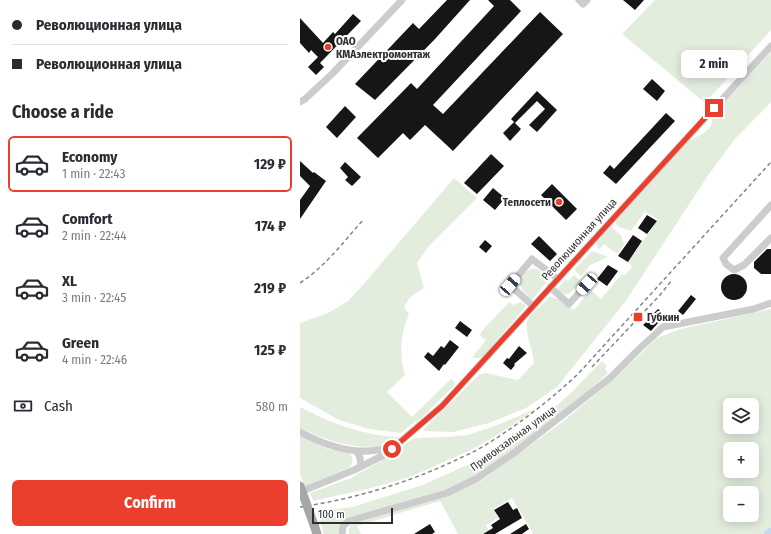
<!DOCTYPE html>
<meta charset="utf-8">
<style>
:root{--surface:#fff;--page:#f7f7f7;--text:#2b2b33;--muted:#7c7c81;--line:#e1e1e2;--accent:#eb3e2c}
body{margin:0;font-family:"Fira Sans Condensed",sans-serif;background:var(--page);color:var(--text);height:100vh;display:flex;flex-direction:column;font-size:15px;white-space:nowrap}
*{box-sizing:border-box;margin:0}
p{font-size:13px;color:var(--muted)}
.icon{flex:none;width:22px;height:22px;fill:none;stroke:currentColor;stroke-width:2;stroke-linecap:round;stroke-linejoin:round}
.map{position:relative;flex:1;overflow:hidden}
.details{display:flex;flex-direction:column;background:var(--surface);width:300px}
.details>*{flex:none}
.top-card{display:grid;align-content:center;height:88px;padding:0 12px;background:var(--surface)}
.controls{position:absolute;left:423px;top:398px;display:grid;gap:8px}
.controls a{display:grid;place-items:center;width:36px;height:36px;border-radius:6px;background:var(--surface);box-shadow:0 2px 10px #0003;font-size:20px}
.scale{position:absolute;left:12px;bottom:10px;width:81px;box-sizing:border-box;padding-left:4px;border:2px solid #2f2f2f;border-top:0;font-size:11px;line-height:14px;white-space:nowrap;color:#2f2f2f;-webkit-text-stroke:3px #fff;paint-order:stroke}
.end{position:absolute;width:18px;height:18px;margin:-9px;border:5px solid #eb3e2c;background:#fff;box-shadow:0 0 0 2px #fff}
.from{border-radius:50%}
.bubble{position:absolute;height:28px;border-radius:6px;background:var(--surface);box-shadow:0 2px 10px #0003;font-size:13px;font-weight:700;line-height:28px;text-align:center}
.car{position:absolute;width:12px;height:24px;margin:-12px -6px;border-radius:5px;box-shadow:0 0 3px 1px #0007;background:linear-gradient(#fff 24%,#345 0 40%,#fff 0 76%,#345 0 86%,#fff 0)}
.top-card b{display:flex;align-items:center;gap:14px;height:38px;font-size:15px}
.top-card b+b{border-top:1px solid var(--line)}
.top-card i{width:10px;height:10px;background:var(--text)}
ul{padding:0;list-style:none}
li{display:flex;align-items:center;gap:12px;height:56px;margin:0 8px 6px;padding:0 4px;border:2px solid transparent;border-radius:6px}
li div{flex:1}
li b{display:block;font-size:15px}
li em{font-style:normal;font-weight:700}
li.on{border-color:var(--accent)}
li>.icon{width:36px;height:36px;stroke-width:1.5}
h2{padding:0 12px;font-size:18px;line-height:48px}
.pay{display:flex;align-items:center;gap:10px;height:44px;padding:0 12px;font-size:15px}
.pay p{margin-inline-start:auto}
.cta{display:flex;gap:8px;margin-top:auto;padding:8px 12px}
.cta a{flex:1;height:46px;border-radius:6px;background:var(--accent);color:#fff;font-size:16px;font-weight:700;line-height:46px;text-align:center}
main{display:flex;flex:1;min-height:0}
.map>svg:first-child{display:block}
</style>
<main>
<section class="details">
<div class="top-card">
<b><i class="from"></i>Революционная улица</b>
<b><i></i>Революционная улица</b>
</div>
<h2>Choose a ride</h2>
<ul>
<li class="on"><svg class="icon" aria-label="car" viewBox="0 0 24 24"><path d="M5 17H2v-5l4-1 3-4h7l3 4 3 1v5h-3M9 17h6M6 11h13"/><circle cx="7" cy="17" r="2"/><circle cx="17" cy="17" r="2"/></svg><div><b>Economy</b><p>1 min · 22:43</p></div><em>129 ₽</em></li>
<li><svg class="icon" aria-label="car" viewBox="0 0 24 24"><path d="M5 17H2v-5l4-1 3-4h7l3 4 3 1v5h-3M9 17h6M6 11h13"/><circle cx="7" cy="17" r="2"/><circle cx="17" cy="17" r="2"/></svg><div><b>Comfort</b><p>2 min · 22:44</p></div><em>174 ₽</em></li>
<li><svg class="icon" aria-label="car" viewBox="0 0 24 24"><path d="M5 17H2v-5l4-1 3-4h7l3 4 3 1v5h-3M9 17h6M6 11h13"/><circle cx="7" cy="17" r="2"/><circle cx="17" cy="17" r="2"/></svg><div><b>XL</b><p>3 min · 22:45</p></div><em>219 ₽</em></li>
<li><svg class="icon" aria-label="car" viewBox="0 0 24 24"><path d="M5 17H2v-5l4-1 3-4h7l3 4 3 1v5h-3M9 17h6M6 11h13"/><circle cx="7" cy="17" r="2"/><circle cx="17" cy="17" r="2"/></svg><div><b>Green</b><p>4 min · 22:46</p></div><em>125 ₽</em></li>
</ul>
<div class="pay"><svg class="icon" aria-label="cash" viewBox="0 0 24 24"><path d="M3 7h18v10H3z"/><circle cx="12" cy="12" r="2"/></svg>Cash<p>580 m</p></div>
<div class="cta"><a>Confirm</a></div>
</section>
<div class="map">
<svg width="471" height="534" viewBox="0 0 471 534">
<rect width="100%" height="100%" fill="#fff"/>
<path fill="#e3eddd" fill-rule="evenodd" d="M355,0H471V30L405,103L322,34Z
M471,52V102L435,139L409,174L325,302L257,387L226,408L189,423L153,432L122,431L180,374L186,373L218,380L234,363C234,351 223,331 228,319C231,314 246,301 250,296L255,299H260L274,310L291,290L301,299L321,275H325L332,267L328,262L358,220L345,211L331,231L317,226L316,221L389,141L404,133L411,126L415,112Z
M154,178L177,198L129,246L117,263L124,288L110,297L104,307L109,314C100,334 99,354 105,375L87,392L112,417L151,379L155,382L154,386L117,422L116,421L101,433L69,429L39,420L0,398V323L28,313L48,301L62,286Z
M311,227L321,235L324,245L317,254L304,244L300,249L298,248L296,243Z
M292,251L308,257L290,265L281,276L274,270Z
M231,269H237L249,279L232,300C221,289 211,278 231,269Z
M274,275L281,281L269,294H263L257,289L266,279L268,281Z
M209,302L213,305L221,302L226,306L184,356L179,358H173V356L186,340L180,336L181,332Z
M471,309V534H232L233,533L212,498L193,509L198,518L186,525L189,530L182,534H158L140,501L57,526L61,534H49V529L51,524L152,494L181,481L261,423L314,379L357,338L381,329ZM430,405H452V427H430ZM430,449H452V471H430ZM430,493H452V515H430Z
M302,361L307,366L305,369L308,373L276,402L184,472L153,487L113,501L50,517C42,521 40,525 38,534H24L17,514L18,512L52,507L123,485L167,465L193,450L254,408L273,391Z
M0,407C30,423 65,436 100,437C95,441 90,445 84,446C80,447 75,447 72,447C46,447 23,439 0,428Z
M237,408L202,432L171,450L110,477L71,488L13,501L10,493L51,478L86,458L114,438L147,437L168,435L200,424Z
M0,436L28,449L49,453C53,458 54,462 50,467L5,487L0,474Z"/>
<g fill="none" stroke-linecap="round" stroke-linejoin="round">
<path stroke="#c8d9ed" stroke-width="10" d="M469,534L471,533"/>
</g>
<path fill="#161616" d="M147,0H170L135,39L75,100L55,84L113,23L119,29Z
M188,0H210L221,11L133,105L143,114L240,12L263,34L153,151L125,125L110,140L103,133L78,158L57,138L111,83L117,89L194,6Z
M323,0H344L335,10Z
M53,14L61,21L20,63L24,67L16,75L8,67L18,57L11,50L9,53L0,43V18L23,43L33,32L35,34Z
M352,79L365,91L357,101L343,89Z
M237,91L257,110L237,132L229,125L245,109L237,101L215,123L211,119Z
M45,106L56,117L37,138L26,127Z
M366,113L375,121L316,184L303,173L310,165L314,169Z
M214,122L221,129L210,141L203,133Z
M191,154L204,166L177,194L164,183Z
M0,161L13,173L14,172L26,181L0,219V200L10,186L0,176Z
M45,162L61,177L52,186L45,180L48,177L40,168Z
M252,184L277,209L266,220L241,195Z
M193,188L205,198L195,210L183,200Z
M347,215L357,221L347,234L338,228Z
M333,235L342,241L328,262L318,256Z
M239,236L257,254L250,261L231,244Z
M185,240L192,246L186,253L179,247Z
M467,249H471V274H461L454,268V262Z
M308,265L318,271L307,286L297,279Z
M421 287a13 13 0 1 1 26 0a13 13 0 1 1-26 0Z
M391,295L396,299L383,315L378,311Z
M358,309L365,315L351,331L343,325L355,314L354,313Z
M160,321L172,330L167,337L155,328Z
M150,340L159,347L145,365L144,364L139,371L124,357L128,352L133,356L141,346L144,348Z
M219,346L227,353L214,364L215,365L211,370L203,363L207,358L209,359Z
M208,502L213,510L217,508L222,518L195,534H183L193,528L191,525L200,519L194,510Z
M130,524L135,532L132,534H114Z
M226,524L229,529L222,534H210Z"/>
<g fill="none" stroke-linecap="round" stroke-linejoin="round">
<path stroke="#ccc" stroke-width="7" d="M279,0L283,4L287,0
M0,102L5,99L33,73L102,0
M471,205L423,258L426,264L434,270L444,265L471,238
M250,287L269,304L287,284
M233,306L210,285L232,259L258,279
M0,432C28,447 62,458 93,446
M57,451L60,458L61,467
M0,492L54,470L86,454L142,406L471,46
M42,534L43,526L49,521L147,493L176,479L214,453L310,378L339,349L363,327L454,309L471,303"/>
<path stroke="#a7a7a7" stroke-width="9" d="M14,525L17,534"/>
<path stroke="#848484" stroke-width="1.5" stroke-dasharray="4 3" stroke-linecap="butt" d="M0,283C26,266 44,241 64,219
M292,367L360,295L372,280
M0,507C53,499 105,484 154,461C164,456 174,452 184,446C218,425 249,401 278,374L471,162"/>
<path stroke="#a7a7a7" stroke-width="9" d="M0,486L14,525"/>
</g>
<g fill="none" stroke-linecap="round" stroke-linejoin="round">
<path stroke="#eb3e2c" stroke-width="5" d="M92,449L142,406L414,108"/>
</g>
<g fill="#eb3e2c" stroke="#fff" stroke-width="1.5">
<circle cx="28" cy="47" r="4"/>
<circle cx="259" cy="202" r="4"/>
<rect x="333" y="312" width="10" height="10" rx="2"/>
</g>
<g text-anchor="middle" stroke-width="4" stroke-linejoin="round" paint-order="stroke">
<g font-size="11" font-weight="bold" fill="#2f2f2f" stroke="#fff" text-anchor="start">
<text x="36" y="45">ОАО<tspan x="36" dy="13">КМАэлектромонтаж</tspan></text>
<text x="251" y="206" text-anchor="end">Теплосети</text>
<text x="347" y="321">Губкин</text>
</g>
<g font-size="11" fill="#2f2f2f" stroke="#fff">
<text transform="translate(279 239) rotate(-48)" y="4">Революционная улица</text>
<text transform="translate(213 438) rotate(-36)" y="4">Привокзальная улица</text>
</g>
</g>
</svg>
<div class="controls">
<a><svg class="icon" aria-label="layers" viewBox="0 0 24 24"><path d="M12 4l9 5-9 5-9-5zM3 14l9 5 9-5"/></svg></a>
<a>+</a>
<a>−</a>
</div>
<div class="scale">100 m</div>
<i class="end from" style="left:92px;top:449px"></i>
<i class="end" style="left:414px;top:108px"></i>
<div class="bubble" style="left:381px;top:50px;width:66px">2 min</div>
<i class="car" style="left:287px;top:284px;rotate:222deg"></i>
<i class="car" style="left:210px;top:285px;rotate:41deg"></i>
</div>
</main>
